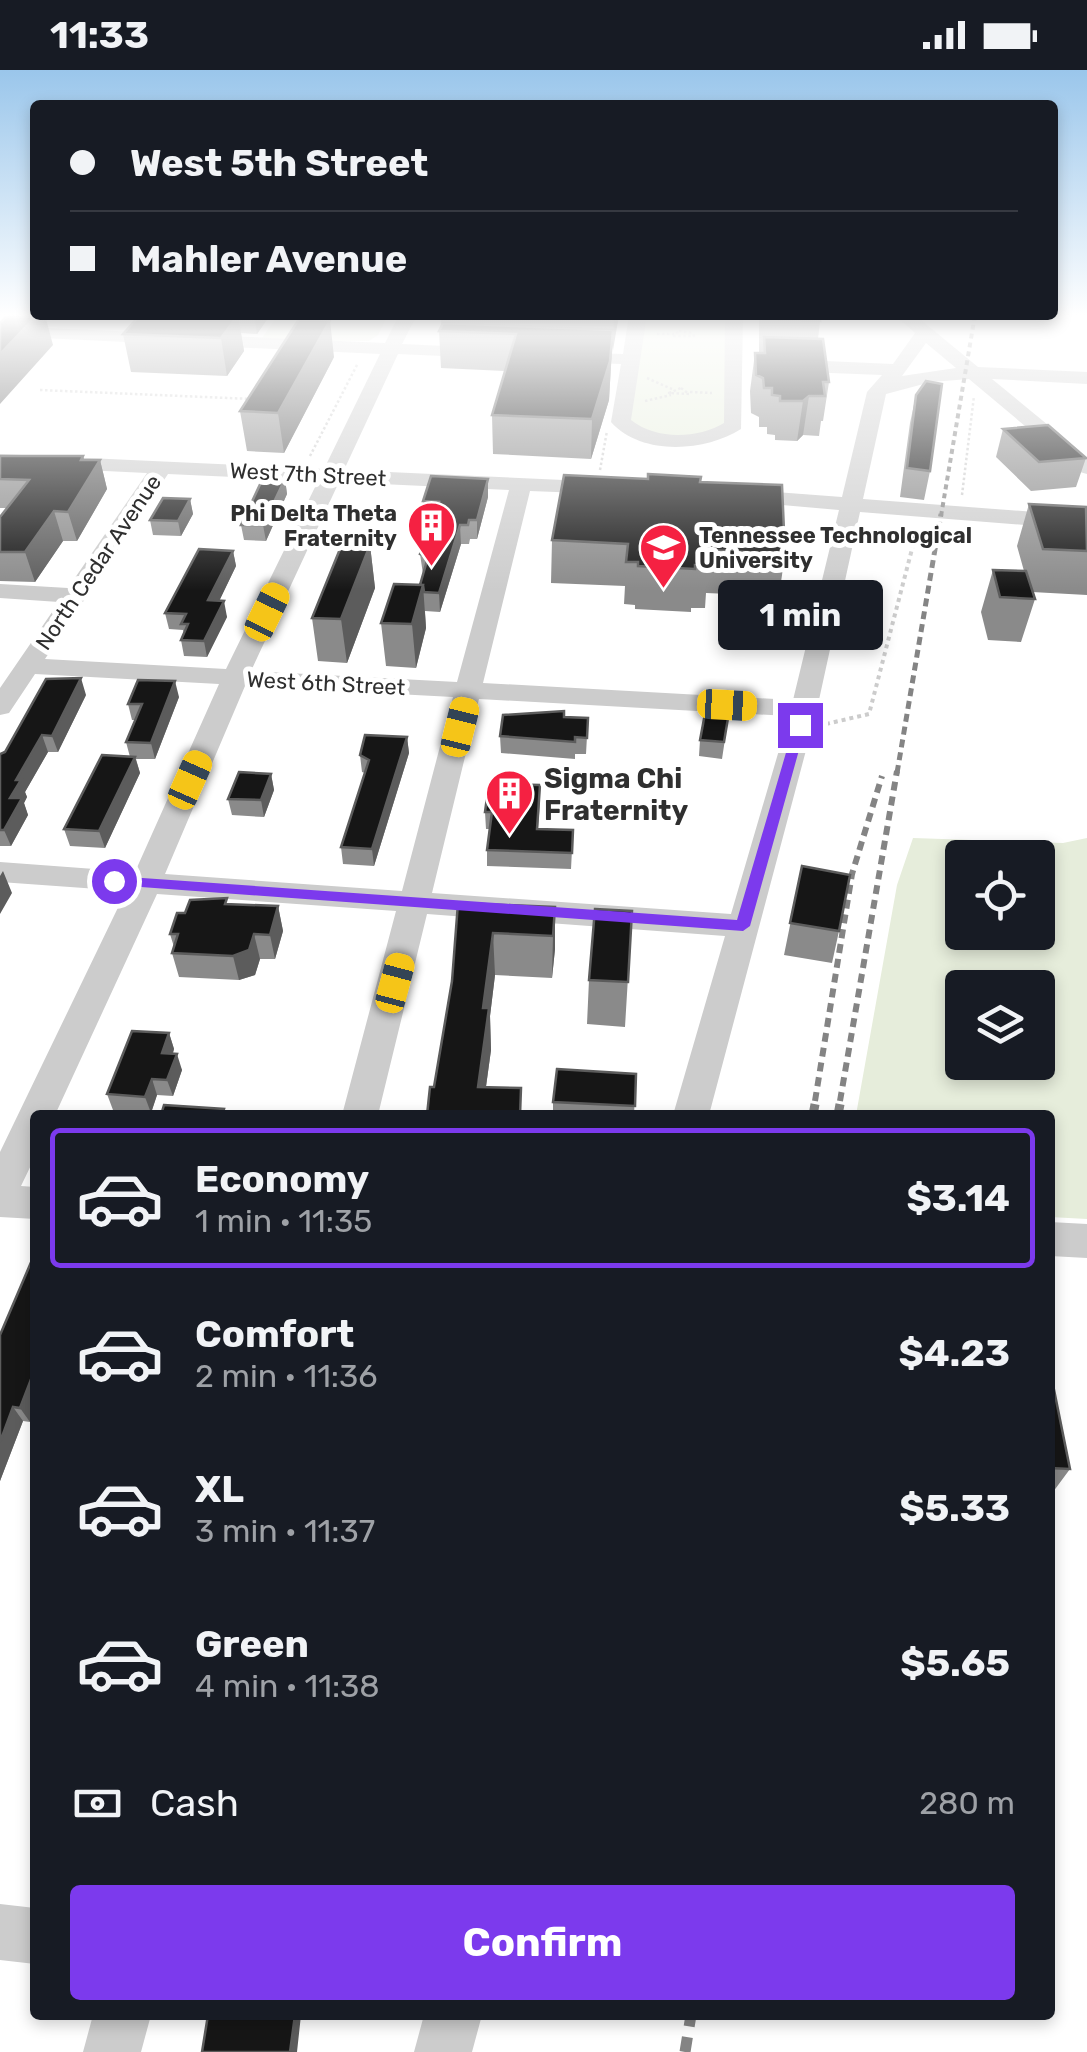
<!DOCTYPE html>
<meta charset="utf-8">
<style>
:root{--surface:#171b24;--page:#242831;--text:#f1f3f6;--muted:#9ea1a6;--line:#363941;--accent:#7c3aed}
body{margin:0;font-family:Rubik,sans-serif;background:var(--page);color:var(--text);height:100vh;display:flex;flex-direction:column;font-size:38px;white-space:nowrap}
*{box-sizing:border-box;margin:0}
p{font-size:32px;color:var(--muted)}
.icon{flex:none;width:55px;height:55px;fill:none;stroke:currentColor;stroke-width:2;stroke-linecap:round;stroke-linejoin:round}
.map{position:relative;flex:1;overflow:hidden}
.side{position:absolute;left:30px;top:1040px;width:1025px;height:910px;display:flex;flex-direction:column;background:var(--surface);border-radius:10px;box-shadow:0 5px 15px #0003}
.side>*{flex:none}
.hud{position:absolute;left:30px;top:30px;width:1028px;height:220px;border-radius:10px;box-shadow:0 5px 15px #0003;display:grid;align-content:center;height:220px;padding:0 40px;background:var(--surface)}
.buttons{position:absolute;left:945px;top:770px;display:grid;gap:20px}
.buttons a{display:grid;place-items:center;width:110px;height:110px;border-radius:10px;background:var(--surface);box-shadow:0 5px 15px #0003;font-size:50px}
.end{position:absolute;width:45px;height:45px;margin:-22px;border:12px solid #7c3aed;background:#fff;box-shadow:0 0 0 5px #fff}
.from{border-radius:50%}
.bubble{position:absolute;height:70px;border-radius:10px;background:var(--surface);box-shadow:0 5px 15px #0003;font-size:32px;font-weight:700;line-height:70px;text-align:center}
.car{position:absolute;width:30px;height:60px;margin:-30px -15px;border-radius:12px;box-shadow:0 0 8px 2px #0007;background:linear-gradient(#f5c518 24%,#345 0 40%,#f5c518 0 76%,#345 0 86%,#f5c518 0)}
.hud b{display:flex;align-items:center;gap:35px;height:95px;font-size:38px}
.hud b+b{border-top:2px solid var(--line)}
.hud i{width:25px;height:25px;background:var(--text)}
ul{padding:18px 0 0;list-style:none}
li{display:flex;align-items:center;gap:30px;height:140px;margin:0 20px 15px;padding:0 20px;border:5px solid transparent;border-radius:10px}
li div{flex:1}
li b{display:block;font-size:38px}
li em{font-style:normal;font-weight:700}
li.current{border-color:var(--accent)}
li>.icon{width:90px;height:90px;stroke-width:1.5}
.pay{display:flex;align-items:center;gap:25px;height:110px;padding:0 40px;font-size:38px}
.pay p{margin-inline-start:auto}
.action{display:flex;gap:20px;margin-top:auto;padding:20px 40px}
.action a{flex:1;height:115px;border-radius:10px;background:var(--accent);color:#fff;font-size:40px;font-weight:700;line-height:115px;text-align:center}
.status{display:flex;justify-content:space-between;align-items:center;height:70px;padding:0 50px;background:var(--surface);direction:ltr}
.status svg{height:28px;fill:currentColor}
.map>svg:first-child{display:block}
</style>
<div class="status"><b>11:33</b><svg viewBox="0 0 49 12"><path d="M0 12V9h3v3zM5 12V6h3v6zM10 12V3h3v9zM15 12V0h3v12zM26 1h20v11H26zM47 4h2v5h-2z"/></svg></div>
<div class="map">
<svg width="1087" height="1982" viewBox="0 0 1087 1982">
<rect width="100%" height="100%" fill="#fff"/>
<path fill="#e6eddb" fill-rule="evenodd" d="M278,245H388L378,265L369,271H260Z
M636,245H734V355C700,373 659,371 624,356Z
M913,768L1063,773L1087,768V1149L1050,1147V1045H856L897,815ZM962,788H1038V862H962ZM962,918H1038V992H962Z"/>
<g fill="none" stroke-linecap="round" stroke-linejoin="round">
<path stroke="#ccc" stroke-width="2.5" stroke-dasharray="2.5 2.5" stroke-linecap="butt" d="M814,245L884,248
M679,261L692,263L694,266H674Z
M657,264H674
M647,308L672,319
M681,318L689,324L669,323Z
M40,320L252,329
M690,322L712,323
M645,331L671,325
M310,386L358,293
M600,400L607,361
M962,425L974,326"/>
<path stroke="#ccc" stroke-width="4" stroke-dasharray="4 4" stroke-linecap="butt" d="M826,654L869,644L918,456"/>
<path fill="#ccc" fill-rule="evenodd" d="M399,245H417L402,274L488,278L497,283L488,288L398,284L344,400L608,412L619,418L608,424L530,421L483,613L793,630L839,440L735,431L724,425L735,419L842,427L867,322L882,305L780,301L771,295L780,289L893,294L915,263L895,245H915L978,297L1087,302V314L992,309L1087,387V404L1080,402L969,309L931,312L886,324L863,429L1087,446V460L860,442L817,639L709,1045H673L725,866L427,844L378,1045H342L396,841L157,824L55,1045H35V1087L21,1116L35,1117V1149L0,1147V1082L126,821L0,812V792L135,802L219,614L35,604L9,643L0,645V618L59,532L0,528V514L68,518L147,403L0,396V384L324,399L380,284L0,266V256L385,273ZM926,273L956,298L902,306ZM168,404L318,411L226,599L45,589ZM339,412L509,420L457,612L251,601ZM245,616L453,627L402,821L165,804ZM479,629L789,646L731,844L432,823Z
M629,245H647L631,350C656,370 697,369 724,353L725,245H743L741,359C705,382 641,386 611,352L621,294L565,292L556,287L565,282L623,284Z
M1050,1152L1087,1154V1188L1050,1186Z
M0,1834L35,1838V1894L0,1890Z
M93,1945H151L141,1982H83Z
M424,1945H482L472,1982H414Z"/>
<path stroke="#848484" stroke-width="4" stroke-dasharray="5 4" stroke-linecap="butt" d="M941,446L975,245"/>
<path stroke="#848484" stroke-width="5" stroke-dasharray="8 5" stroke-linecap="butt" d="M897,703L941,444"/>
<path stroke="#848484" stroke-width="6" stroke-dasharray="9 6" stroke-linecap="butt" d="M815,1031L852,804L882,706
M840,1031L897,701"/>
<path stroke="#848484" stroke-width="9" stroke-dasharray="11 9" stroke-linecap="butt" d="M813,1045L816,1029
M838,1045L841,1029"/>
<path stroke="#848484" stroke-width="11" stroke-dasharray="15 11" stroke-linecap="butt" d="M685,1982L691,1945"/>
</g>
<path fill="#8a8a8a" d="M140,245H270L257,264L241,263L244,281L227,306L131,302L123,264Z
M441,245H619L612,280L609,330L591,389L493,384L492,345L505,301L441,298L439,261L441,256Z
M759,245H819L820,251L818,269L829,312L823,351H821L819,366L803,365L797,371L775,370V365L767,364V357H759V347L751,343L750,321L755,283H759Z
M334,287L284,383L247,381L240,341Z
M916,325L930,401L924,430L900,427L910,353Z
M1003,359L1086,388L1076,417L1031,421L996,387Z
M0,386H83L84,390H100L107,419L77,471H63L35,512L0,511V447L7,438H0Z
M285,409L287,424L266,471L244,470L241,455Z
M488,409V427L477,469H470L469,474H461L440,542L425,541L426,558L416,598L386,596L381,553L420,515L423,504L420,484L433,450L424,449L423,431Z
M700,412L785,484L779,526L706,523L705,538H691V542L635,539V535L624,534L625,516L551,513L552,470Z
M190,429L193,444L181,466L153,465L150,450Z
M1029,434L1087,439V525L1032,522L1035,529L1021,572L988,570L981,542L993,500L1024,501L1017,476Z
M370,475L375,518L347,593L318,591L312,548Z
M233,481L236,496L219,531L227,547L207,587L184,586L181,570L184,564L183,560L169,559L165,543Z
M86,625L58,682H48L25,722L27,727L24,733L28,745L11,776H0V684Z
M179,627L155,689H136L140,703L105,778L70,776L64,759L130,687L126,672L136,650H132L128,634Z
M730,636L722,689L699,686L700,670Z
M564,647L588,648L586,684H575V689L501,683L500,666Z
M407,667L409,683L374,796L343,794L341,777L365,703L362,702L360,685Z
M271,704L274,720L264,747L232,745L228,729Z
M540,732L538,759L573,760L571,799L487,796V780L489,759H486L485,742Z
M802,796L839,861L832,893L784,885Z
M458,833L555,837V879L552,908L495,905L490,946L491,980L486,1017L521,1018V1045H427L434,1017L452,911Z
M228,834L278,836L283,861L275,889H260L255,905L239,910L179,907L172,883L174,877L170,864L185,843Z
M632,841L625,957L587,954L589,910Z
M169,963L174,979L173,984L182,1000L173,1026L157,1025L151,1043L113,1040L107,1024Z
M636,1004L634,1045H553V1032Z
M0,1265L30,1352L23,1351L0,1411Z
M1050,1300L1070,1399L1050,1426Z"/>
<path fill="#5c5c5c" d="M37,245H45L53,275L0,334V284Z
M238,245L244,281L227,306L221,268Z
M254,245H270L257,264Z
M614,245H619L613,280Z
M330,250L334,287L284,383L278,343Z
M613,260L609,330L591,389L592,349Z
M809,326L803,365L797,371L803,331Z
M83,386L89,408L100,390L107,419L77,471L68,442L81,390Z
M285,409L287,424L266,471L263,455Z
M488,409V427L477,469V450Z
M190,429L193,444L181,466L178,451Z
M54,441L63,471L35,512L25,482Z
M460,455L461,474L440,542L439,523Z
M370,475L375,518L347,593L341,549Z
M233,481L236,496L212,546L208,530Z
M423,515L426,558L416,598L412,554Z
M224,531L227,547L207,587L204,571Z
M81,608L86,625L58,682L52,666Z
M175,611L179,627L155,689L151,673Z
M42,665L48,682L25,722L27,727L24,733L28,745L11,776L4,760L10,728L16,710Z
M407,667L409,683L374,796L372,779Z
M135,687L140,703L105,778L99,761Z
M271,704L274,720L264,747L261,730Z
M3,801L12,823L0,844V806Z
M278,836L283,861L275,889L270,865Z
M555,837V879L552,908L553,866Z
M493,863L495,905L490,946L491,980L482,1045L478,1017L483,938Z
M254,864L260,889L255,905L239,910L233,886Z
M169,963L174,979L167,999L162,983Z
M177,984L182,1000L173,1026L167,1010Z
M152,1009L157,1025L151,1043L145,1027Z
M35,1299V1338L30,1352L20,1338Z
M13,1337L23,1351L0,1411V1372Z
M295,1945H301L297,1982H290Z"/>
<path fill="#161616" stroke="#5c5c5c" stroke-width="2.5" d="M9,244L37,245L0,284V253Z
M140,245H238L221,268L123,264Z
M763,245H819L820,251L763,249Z
M299,249L330,250L278,343L240,341Z
M443,253L613,260L610,291L592,349L492,345L516,264L439,261Z
M764,267L823,269L829,312H823L825,326H809L803,331H780V326L772,325V318H764L763,308L756,305L755,283H765Z
M926,311L942,314L930,401L907,398L916,325Z
M1048,355L1086,388L1039,392L1003,359Z
M0,386H83L81,390H100L68,442L54,441L25,482H0V447L29,410L0,409Z
M648,404L701,407L700,412L782,415L785,484L709,480V496L695,495V499L638,496V492H626L628,474L552,470L564,405L648,409Z
M431,406L488,409L477,450H469L468,455H460L439,523L424,522L423,515H420L428,487L420,484L439,432L423,431Z
M263,408L285,409L263,455H241Z
M163,428L190,429L178,451L150,450Z
M1029,434L1086,437L1087,481L1043,479Z
M342,474L370,475L341,549L312,548Z
M199,479L233,481L208,530L224,531L204,571L181,570L188,554H181L186,544L165,543Z
M993,500L1026,501L1035,529L1000,527Z
M394,514L423,515L412,554L381,553Z
M81,608L52,666L42,665L16,710H21L10,728H22L4,760H0V684L5,682L46,609Z
M138,610L175,611L151,673L126,672L142,634H128Z
M707,633L730,636L724,672L700,670Z
M564,641V647L588,648L587,668L575,667V672L500,666L503,645Z
M365,665L407,667L372,779L341,777L369,690L360,685Z
M102,685L135,687L99,761L64,759Z
M239,702L271,704L261,730L228,729Z
M494,714L540,715L537,759L573,760L572,783L487,780L492,742H485L488,720L493,721Z
M802,796L850,805L839,861L790,853Z
M227,828L225,834L278,836L270,865L254,864L249,880L233,886L172,883L178,864H170L177,843H185L190,830Z
M458,833L555,837L553,866L493,863L483,938H489L478,1017L521,1018L520,1045H427L430,1017H434L452,911Z
M595,839L632,841L628,912L589,910Z
M132,961L169,963L162,983L177,984L167,1010L152,1009L145,1027L107,1024Z
M557,999L636,1004L635,1036L553,1032Z
M164,1035L224,1039L222,1045H161Z
M35,1183V1299L20,1338L13,1337L0,1372V1265Z
M1050,1300L1070,1399L1050,1398Z
M208,1945H295L290,1982H202Z"/>
<linearGradient id="sky" x2="0" y2="1"><stop stop-color="#9ac6eb"/><stop offset="0.47" stop-color="#fff"/><stop offset="1" stop-color="#fff" stop-opacity="0"/></linearGradient>
<rect width="1087" height="521" fill="url(#sky)"/>
<path fill="#7c3aed" d="M795,652L806,655L750,856L743,861L114,815L107,811L114,806L737,850Z"/>
<defs>
<symbol id="building-pin" viewBox="-11 -11 22 30"><path d="M0 17L-7.5 6A9.5 9.5 0 1 1 7.5 6Z" fill="#f52142" stroke="#fff"/><path d="M-4-6H4V6H1V3H-1V6H-4ZM-2.5-4.3h1.7v1.8h-1.7ZM.8-4.3h1.7v1.8H.8ZM-2.5-1h1.7V.8h-1.7ZM.8-1h1.7V.8H.8Z" fill="#fff"/></symbol>
<symbol id="university-pin" viewBox="-11 -11 22 30"><path d="M0 17L-7.5 6A9.5 9.5 0 1 1 7.5 6Z" fill="#f52142" stroke="#fff"/><path d="M0-5L7-2L0 1L-7-2ZM-4 1L0 2.5L4 1V4Q0 6-4 4Z" fill="#fff"/></symbol>
</defs>
<g fill-rule="evenodd">
<use href="#building-pin" x="404" y="428" width="55" height="75"/>
<use href="#university-pin" x="636" y="450" width="55" height="75"/>
<use href="#building-pin" x="482" y="696" width="55" height="75"/>
</g>
<g text-anchor="middle" stroke-width="10" stroke-linejoin="round" paint-order="stroke">
<g font-size="22" fill="#2f2f2f" stroke="#fff">
<text transform="translate(308 404) rotate(3)" y="8">West 7th Street</text>
<text transform="translate(98 492) rotate(-56)" y="8">North Cedar Avenue</text>
<text transform="translate(326 613) rotate(3)" y="8">West 6th Street</text>
</g>
<g font-size="22" font-weight="bold" fill="#2f2f2f" stroke="#fff" text-anchor="end">
<text x="397" y="451">Phi Delta Theta<tspan x="397" dy="25">Fraternity</tspan></text>
<text x="699" y="473" text-anchor="start">Tennessee Technological<tspan x="699" dy="25">University</tspan></text>
</g>
<g font-size="28" font-weight="bold" fill="#2f2f2f" stroke="#fff" text-anchor="start">
<text x="544" y="718">Sigma Chi<tspan x="544" dy="32">Fraternity</tspan></text>
</g>
</g>
</svg>
<div class="buttons">
<a><svg class="icon" aria-label="locate" viewBox="0 0 24 24"><circle cx="12" cy="12" r="6"/><path d="M12 2v4M12 18v4M2 12h4M18 12h4"/></svg></a>
<a><svg class="icon" aria-label="layers" viewBox="0 0 24 24"><path d="M12 4l9 5-9 5-9-5zM3 14l9 5 9-5"/></svg></a>
</div>
<i class="end from" style="left:114px;top:811px"></i>
<i class="end" style="left:800px;top:655px"></i>
<div class="bubble" style="left:718px;top:510px;width:165px">1 min</div>
<i class="car" style="left:267px;top:542px;rotate:26deg"></i>
<i class="car" style="left:727px;top:635px;rotate:93deg"></i>
<i class="car" style="left:460px;top:657px;rotate:14deg"></i>
<i class="car" style="left:190px;top:710px;rotate:24deg"></i>
<i class="car" style="left:395px;top:913px;rotate:15deg"></i>
<div class="hud">
<b><i class="from"></i>West 5th Street</b>
<b><i></i>Mahler Avenue</b>
</div>
<section class="side">
<ul>
<li class="current"><svg class="icon" aria-label="car" viewBox="0 0 24 24"><path d="M5 17H2v-5l4-1 3-4h7l3 4 3 1v5h-3M9 17h6M6 11h13"/><circle cx="7" cy="17" r="2"/><circle cx="17" cy="17" r="2"/></svg><div><b>Economy</b><p>1 min · 11:35</p></div><em>$3.14</em></li>
<li><svg class="icon" aria-label="car" viewBox="0 0 24 24"><path d="M5 17H2v-5l4-1 3-4h7l3 4 3 1v5h-3M9 17h6M6 11h13"/><circle cx="7" cy="17" r="2"/><circle cx="17" cy="17" r="2"/></svg><div><b>Comfort</b><p>2 min · 11:36</p></div><em>$4.23</em></li>
<li><svg class="icon" aria-label="car" viewBox="0 0 24 24"><path d="M5 17H2v-5l4-1 3-4h7l3 4 3 1v5h-3M9 17h6M6 11h13"/><circle cx="7" cy="17" r="2"/><circle cx="17" cy="17" r="2"/></svg><div><b>XL</b><p>3 min · 11:37</p></div><em>$5.33</em></li>
<li><svg class="icon" aria-label="car" viewBox="0 0 24 24"><path d="M5 17H2v-5l4-1 3-4h7l3 4 3 1v5h-3M9 17h6M6 11h13"/><circle cx="7" cy="17" r="2"/><circle cx="17" cy="17" r="2"/></svg><div><b>Green</b><p>4 min · 11:38</p></div><em>$5.65</em></li>
</ul>
<div class="pay"><svg class="icon" aria-label="cash" viewBox="0 0 24 24"><path d="M3 7h18v10H3z"/><circle cx="12" cy="12" r="2"/></svg>Cash<p>280 m</p></div>
<div class="action"><a>Confirm</a></div>
</section>
</div>
